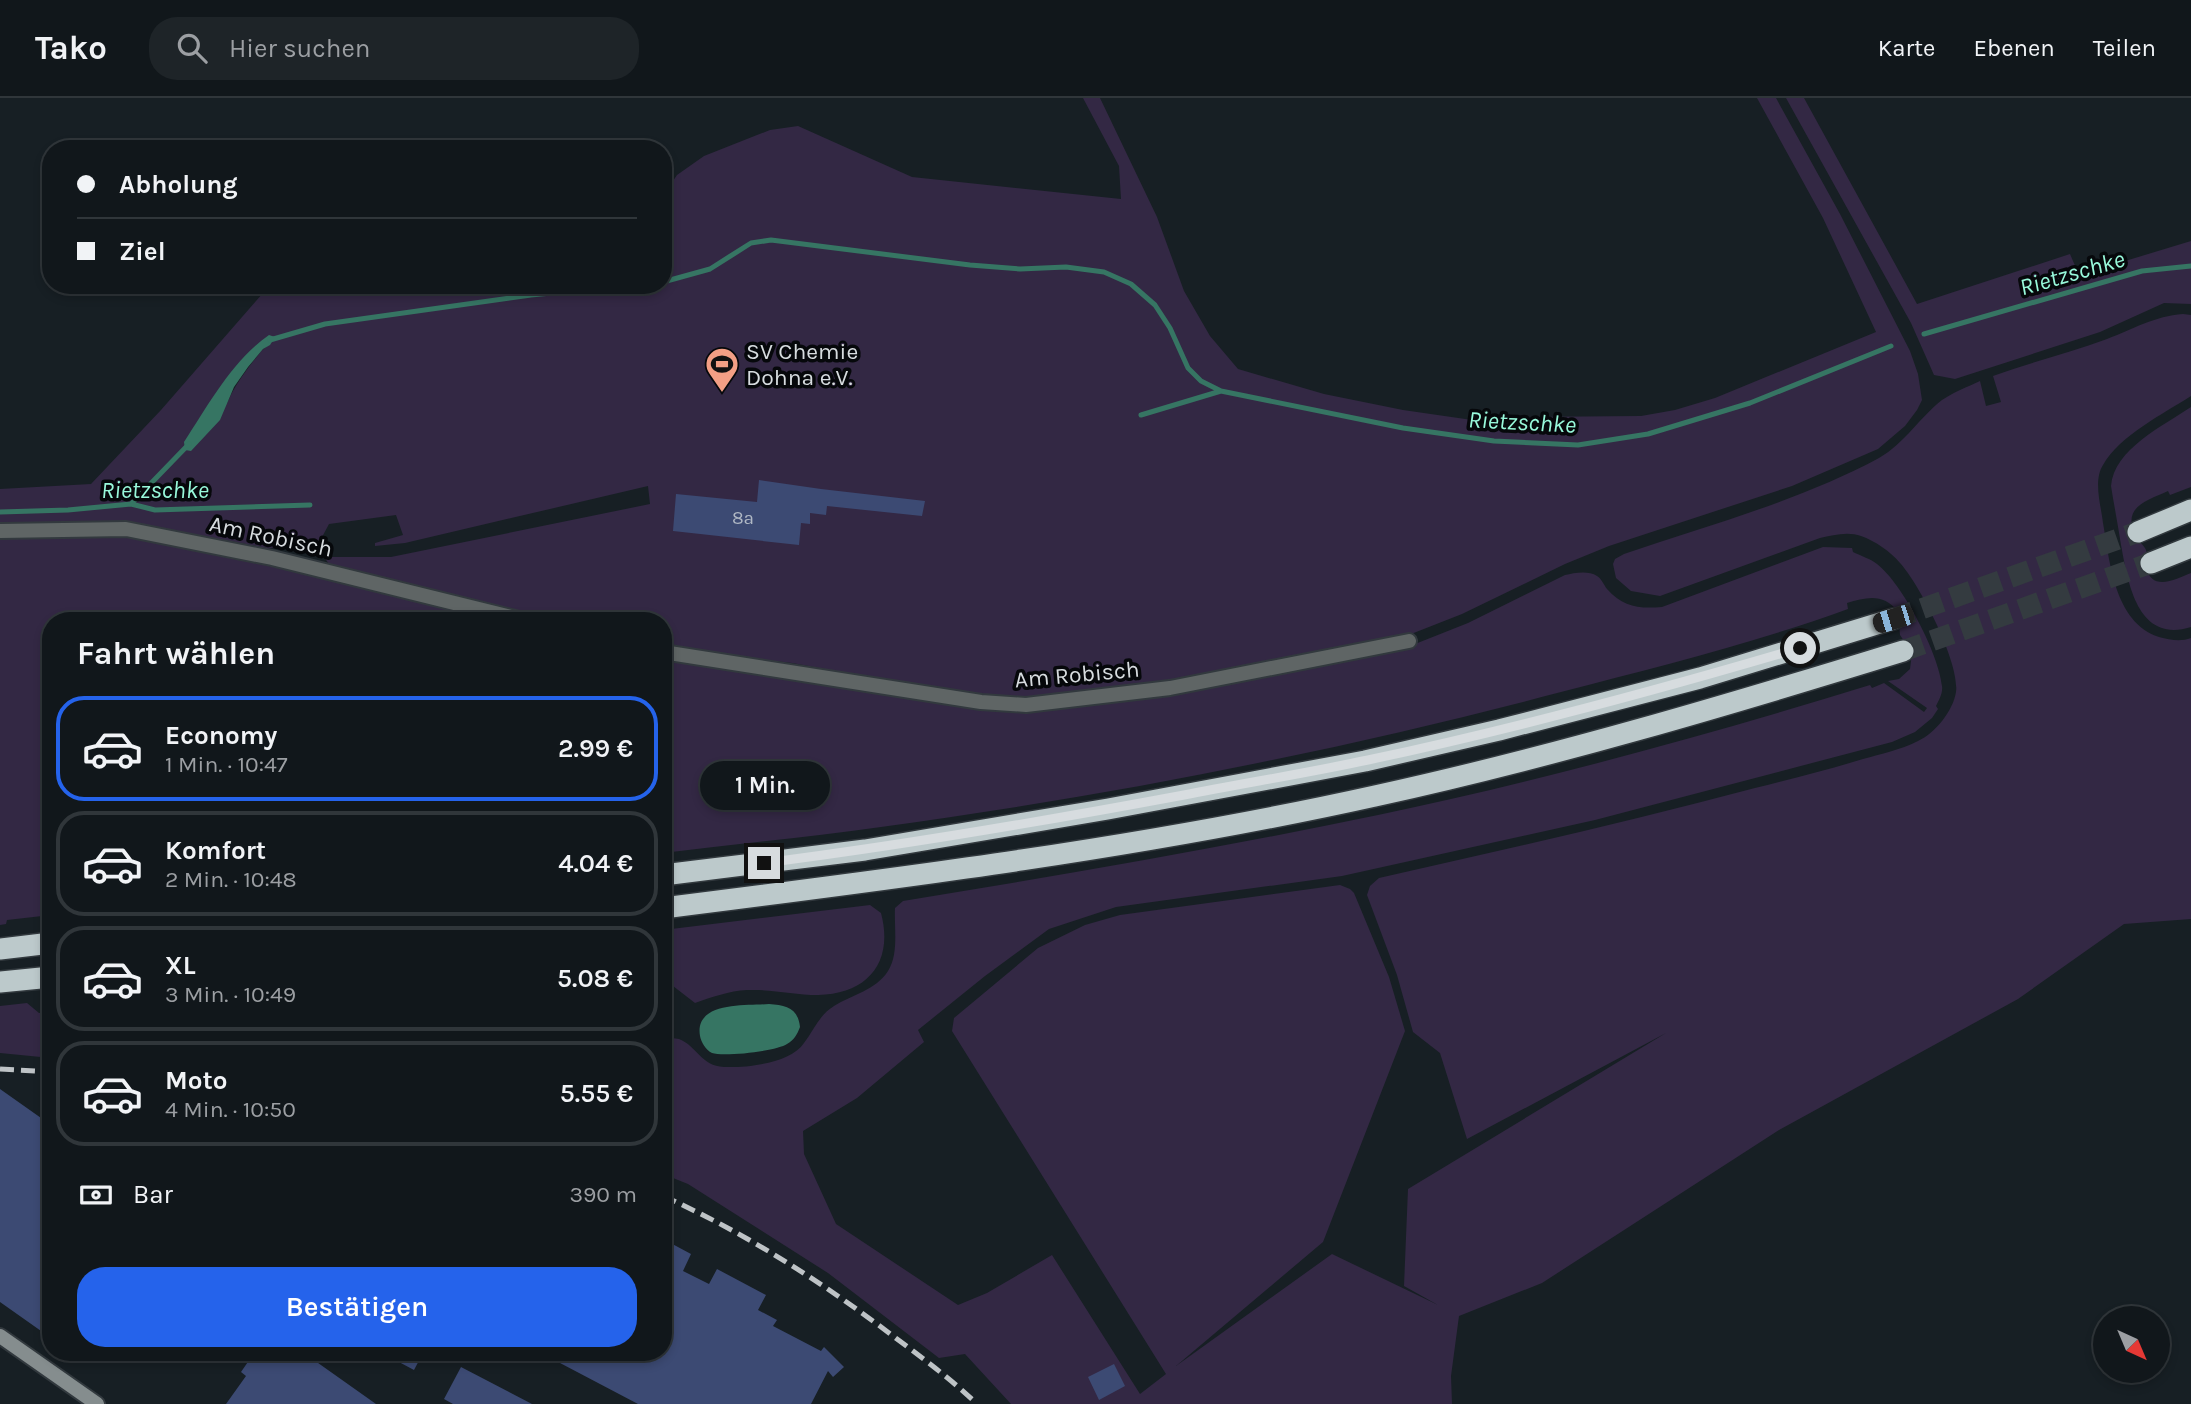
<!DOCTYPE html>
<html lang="de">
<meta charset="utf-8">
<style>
:root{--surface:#11171b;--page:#1e2428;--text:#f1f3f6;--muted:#9c9fa3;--line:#30363a;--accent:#2563eb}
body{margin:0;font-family:Karla,sans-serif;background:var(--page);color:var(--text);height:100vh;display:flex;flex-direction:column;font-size:26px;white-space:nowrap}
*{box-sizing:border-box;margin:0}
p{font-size:23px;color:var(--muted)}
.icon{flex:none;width:38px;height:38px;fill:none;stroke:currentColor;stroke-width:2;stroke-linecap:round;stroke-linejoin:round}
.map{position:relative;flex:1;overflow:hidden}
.sheet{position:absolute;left:42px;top:514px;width:630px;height:749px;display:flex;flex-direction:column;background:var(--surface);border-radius:28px;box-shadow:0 4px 10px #0003,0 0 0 2px var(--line)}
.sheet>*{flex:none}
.banner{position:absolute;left:42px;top:42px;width:630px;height:154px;border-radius:28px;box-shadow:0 4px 10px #0003,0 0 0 2px var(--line);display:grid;align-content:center;height:154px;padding:0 35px;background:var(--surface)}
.needle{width:46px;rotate:136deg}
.tools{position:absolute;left:2093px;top:1208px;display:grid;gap:14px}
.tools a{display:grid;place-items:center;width:77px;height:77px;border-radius:50%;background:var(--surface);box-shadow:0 4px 10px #0003,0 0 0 2px var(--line);font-size:35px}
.end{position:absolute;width:32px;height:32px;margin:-16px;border:9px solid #d7dcdf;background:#111;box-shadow:0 0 0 4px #111}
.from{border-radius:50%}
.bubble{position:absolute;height:49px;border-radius:24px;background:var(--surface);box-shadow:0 4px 10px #0003,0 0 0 2px var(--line);font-size:23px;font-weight:600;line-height:49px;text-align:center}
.car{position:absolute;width:21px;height:42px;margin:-21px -10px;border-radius:9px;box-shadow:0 0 5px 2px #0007;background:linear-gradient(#222 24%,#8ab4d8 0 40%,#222 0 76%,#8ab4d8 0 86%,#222 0)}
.banner b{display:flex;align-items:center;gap:24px;height:66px;font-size:26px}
.banner b+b{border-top:2px solid var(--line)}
.banner i{width:18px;height:18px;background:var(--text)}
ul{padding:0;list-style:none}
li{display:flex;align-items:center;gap:21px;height:105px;margin:0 14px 10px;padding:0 21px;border:4px solid var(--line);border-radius:28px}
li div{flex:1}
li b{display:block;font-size:26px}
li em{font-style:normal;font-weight:600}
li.current{border-color:var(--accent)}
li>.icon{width:63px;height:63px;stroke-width:1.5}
h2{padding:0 35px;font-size:32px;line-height:84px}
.pay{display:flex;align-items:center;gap:18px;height:77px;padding:0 35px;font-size:26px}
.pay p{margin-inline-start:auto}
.primary-button{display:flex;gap:14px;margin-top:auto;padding:14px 35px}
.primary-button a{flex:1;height:80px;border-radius:28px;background:var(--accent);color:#fff;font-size:28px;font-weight:600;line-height:80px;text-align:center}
header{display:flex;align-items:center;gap:42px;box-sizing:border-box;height:98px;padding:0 35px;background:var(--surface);border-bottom:2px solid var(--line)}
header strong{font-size:33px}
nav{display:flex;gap:38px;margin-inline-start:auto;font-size:24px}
.search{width:490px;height:63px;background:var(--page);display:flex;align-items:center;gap:18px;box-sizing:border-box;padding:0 24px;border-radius:28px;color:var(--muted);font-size:26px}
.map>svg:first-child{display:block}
</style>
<header>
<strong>Tako</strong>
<div class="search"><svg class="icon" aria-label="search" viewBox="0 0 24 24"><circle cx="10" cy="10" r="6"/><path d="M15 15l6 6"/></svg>Hier suchen</div>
<nav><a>Karte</a><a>Ebenen</a><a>Teilen</a></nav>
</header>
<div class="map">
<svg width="2191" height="1306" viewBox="0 0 2191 1306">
<rect width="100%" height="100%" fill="#171f24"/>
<path fill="#332844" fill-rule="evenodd" d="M1083,0H1100L1157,119L1184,193L1210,238L1238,271L1324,296L1403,312L1479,323L1523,319L1641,318L1675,312L1715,300L1876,234L1823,120L1757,0H1776L1840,116L1910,253L1918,276L1922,302L1917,312L1905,328L1878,351L1792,388L1609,448L1565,466L1462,516L1406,538L1087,597L1026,601L973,598L792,565L686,553L663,548V523H557L329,466L324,459H391L650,406L648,388L405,445L375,448V445L403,437L396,417L329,426L321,441L320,448L267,450L129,424L0,426V391L91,386L161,312L270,187H663V98L677,77L704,58L770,32L798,28L912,79L1121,101L1119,68ZM275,239C270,247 264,249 259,256C246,272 235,287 227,305L216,296Z
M1786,0H1804L1917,206L2070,156L2079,177L2191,143V206L2164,205L2100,234L1955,281L1934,277L1911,225Z
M2183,216L2191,217V298C2163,316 2119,338 2103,367C2093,383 2101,407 2103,425C2110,464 2114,524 2159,539C2170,542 2181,544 2191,540V821L2124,826L2018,901L1779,1032L1542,1185L1459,1218L1451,1278L1452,1306H1011L965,1256L939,1260L828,1175L688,1086L663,1076V940C668,940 675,940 679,941C697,948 701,968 724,969C747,970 791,965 804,945C814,932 819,917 834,908C852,897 876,892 888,873C899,856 894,830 895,810L903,803C1062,777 1221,750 1378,717C1544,682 1709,637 1870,587L1872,590L1884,585L1924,614L1927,610L1888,583L1899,581L1910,571L1912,555L1900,537L1898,514C1884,495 1867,499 1847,505L1848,511C1755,545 1657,569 1561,594C1338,653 1110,698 881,729C809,739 736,746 663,755V562L986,611L1029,614L1090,608L1172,595L1410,548L1468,525L1565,477C1574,475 1588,472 1597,478C1601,480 1604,487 1607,491C1623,509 1639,511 1662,509L1823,449L1852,450L1853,454C1861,458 1871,461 1877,466C1902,485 1939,556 1942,588C1943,595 1939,602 1936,608L1938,611L1932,620L1915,634L1892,644L1595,722L1342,778L1116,809L1049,831L985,878L918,932L924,944L857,1000L803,1033L804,1056L836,1126L958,1207L987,1195L1052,1157L1140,1296L1166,1276L952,933L954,920L1038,850L1085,827L1120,817L1340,787L1350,791L1354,795L1389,879L1405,933L1323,1144L1176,1268L1332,1156L1438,1207L1404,1188L1408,1091L1666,935L1467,1041L1440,955L1413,934L1397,877L1367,797L1370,788L1379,780C1505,752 1630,723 1755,690C1791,681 1827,672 1863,661C1881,656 1900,652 1918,643C1935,635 1953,613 1956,594C1960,565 1920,487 1900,465C1890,453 1875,443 1861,438C1848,433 1833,437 1820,440L1660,498L1631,493L1616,480L1613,466L1615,461L1624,456C1709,427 1799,403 1879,360C1905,345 1920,319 1942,302C1954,294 1967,289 1980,283L1986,308L2001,304L1993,278C2031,264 2070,255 2107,241C2133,231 2155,218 2183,216Z
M2191,309V389L2170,397L2168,393C2146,403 2121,409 2136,439C2138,443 2144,447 2146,452C2148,457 2145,463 2146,468C2151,495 2176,481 2191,475V529C2137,546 2128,484 2121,447C2118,427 2114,407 2111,388C2114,351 2163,328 2191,309Z
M0,438L125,439L269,468L495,523H51V817L7,822L6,826L0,827Z
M870,807L881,815C894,864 868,896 818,897C794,897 771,891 747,892C729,893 712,899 695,905L673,888L663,886V832Z
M27,905L39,915H51V960L0,955V908Z"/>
<path fill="#367563" d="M269,237L275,239L270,247L263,251L248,269L234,289L220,322L191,353L185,352L184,344C209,306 232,263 269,237Z
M769,906C786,907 798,910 800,929C797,937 794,942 787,946C777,953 724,959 712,955C706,952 701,944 700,938C694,903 747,908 769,906Z"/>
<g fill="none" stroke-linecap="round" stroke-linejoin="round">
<path stroke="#367563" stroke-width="5" d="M663,184L710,171L751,145L771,142L970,167L1020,171L1066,169L1104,174L1131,186L1155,207L1170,230L1188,270L1201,283L1221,293
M1924,236L2142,173L2191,168
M270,242L325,226L531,197L632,187
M1141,317L1221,293L1403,330L1494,343L1578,347L1648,336L1750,305L1891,248
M131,406L189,346
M0,414L68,412L131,406L155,412L310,407"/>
</g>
<path fill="#3c4a73" d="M759,382L821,391L925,403L922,418L827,408L826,417L810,415V426L801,425L799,447L673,433L676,396L757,404Z
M0,991L51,1027V1240L0,1204Z
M663,1141L691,1156L683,1173L709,1186L717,1171L766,1197L758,1212L777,1222L773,1228L821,1253L824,1249L844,1269L833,1279L828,1273L811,1306H638L541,1255H663Z
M254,1255H304L376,1306H226L246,1278L241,1274Z
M382,1255H423L414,1272Z
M1114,1266L1125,1288L1099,1302L1088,1279Z
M461,1269L532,1306H453L444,1301Z"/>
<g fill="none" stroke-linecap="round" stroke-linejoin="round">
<path stroke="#343b40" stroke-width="21" stroke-dasharray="21 10" stroke-linecap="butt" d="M1893,521L2138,434
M1903,553L2151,465"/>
<defs>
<path id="street" d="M0,433L126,431L272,460L527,523
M663,554L981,604L1026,607L1170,590L1409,543"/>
<path id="secondary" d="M0,1238L97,1306"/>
<path id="highway" d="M2138,434L2191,412
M2151,465L2191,449
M663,777L865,752L1108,711L1365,663L1499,632L1700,580L1893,521
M663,810C901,780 1140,750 1375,698C1553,659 1728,607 1903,553
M0,851L51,845
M0,884L51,879"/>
</defs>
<use href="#street" stroke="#32393e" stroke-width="18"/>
<use href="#secondary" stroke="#32393e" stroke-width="18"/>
<use href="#highway" stroke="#32393e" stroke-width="24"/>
<use href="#street" stroke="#5f6565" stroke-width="14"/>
<use href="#secondary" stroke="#858d8e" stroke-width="14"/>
<use href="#highway" stroke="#bcc9cb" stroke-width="21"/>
<path stroke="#bec3c6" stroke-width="5" stroke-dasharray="14 7" stroke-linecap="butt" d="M0,971L51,974
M663,1098C746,1135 825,1186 897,1241C925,1262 952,1282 977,1306"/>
</g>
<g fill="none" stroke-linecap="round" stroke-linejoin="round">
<path stroke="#d7dcdf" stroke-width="9" d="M764,765C905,747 1045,723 1184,697C1245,685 1307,675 1368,662C1514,631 1658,592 1800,550"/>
</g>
<defs>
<symbol id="stadium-pin" viewBox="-11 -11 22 30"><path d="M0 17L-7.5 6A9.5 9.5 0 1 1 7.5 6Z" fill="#f39f85" stroke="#06080b"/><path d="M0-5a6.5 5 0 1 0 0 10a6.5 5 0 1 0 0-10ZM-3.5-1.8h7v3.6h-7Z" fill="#111"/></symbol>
</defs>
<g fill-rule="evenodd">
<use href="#stadium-pin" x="703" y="247" width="38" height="52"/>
</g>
<g text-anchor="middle" stroke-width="7" stroke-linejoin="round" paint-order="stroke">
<g font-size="19" fill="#b0b8c4">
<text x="743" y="426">8a</text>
</g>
<g font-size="23" fill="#d7dcdf" stroke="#06080b" text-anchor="start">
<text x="746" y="261">SV Chemie<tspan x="746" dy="26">Dohna e.V.</tspan></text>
</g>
<g font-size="23" fill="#d7dcdf" stroke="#06080b">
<text transform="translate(271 438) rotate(12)" y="8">Am Robisch</text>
<text transform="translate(1077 576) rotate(-5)" y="8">Am Robisch</text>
</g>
<g font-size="24" font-style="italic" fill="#98f9db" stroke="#06080b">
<text transform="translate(2072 175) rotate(-16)" y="8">Rietzschke</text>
<text transform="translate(1522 324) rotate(3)" y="8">Rietzschke</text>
<text x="155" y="400">Rietzschke</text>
</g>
</g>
</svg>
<div class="tools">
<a><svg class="needle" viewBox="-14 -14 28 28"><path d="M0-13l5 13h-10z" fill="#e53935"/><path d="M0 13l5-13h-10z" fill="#9c9fa3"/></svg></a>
</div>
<i class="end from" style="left:1800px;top:550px"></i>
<i class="end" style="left:764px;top:765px"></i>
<div class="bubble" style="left:700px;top:663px;width:130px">1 Min.</div>
<i class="car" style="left:1893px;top:521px;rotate:253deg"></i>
<div class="banner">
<b><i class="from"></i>Abholung</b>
<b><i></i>Ziel</b>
</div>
<section class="sheet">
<h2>Fahrt wählen</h2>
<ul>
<li class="current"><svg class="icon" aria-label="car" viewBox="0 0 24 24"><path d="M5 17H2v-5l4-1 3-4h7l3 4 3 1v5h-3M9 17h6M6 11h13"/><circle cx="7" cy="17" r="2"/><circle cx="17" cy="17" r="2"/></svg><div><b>Economy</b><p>1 Min. · 10:47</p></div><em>2.99 €</em></li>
<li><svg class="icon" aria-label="car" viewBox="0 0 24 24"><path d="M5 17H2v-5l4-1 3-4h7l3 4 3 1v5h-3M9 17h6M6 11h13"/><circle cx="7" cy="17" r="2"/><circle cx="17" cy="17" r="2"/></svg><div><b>Komfort</b><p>2 Min. · 10:48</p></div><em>4.04 €</em></li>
<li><svg class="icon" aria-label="car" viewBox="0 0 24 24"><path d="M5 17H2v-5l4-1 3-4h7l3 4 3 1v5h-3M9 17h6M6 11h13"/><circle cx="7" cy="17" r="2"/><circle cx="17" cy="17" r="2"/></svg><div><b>XL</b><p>3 Min. · 10:49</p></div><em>5.08 €</em></li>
<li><svg class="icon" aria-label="car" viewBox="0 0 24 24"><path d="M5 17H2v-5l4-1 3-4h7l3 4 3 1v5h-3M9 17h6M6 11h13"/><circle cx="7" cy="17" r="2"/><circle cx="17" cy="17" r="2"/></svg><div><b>Moto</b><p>4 Min. · 10:50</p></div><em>5.55 €</em></li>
</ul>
<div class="pay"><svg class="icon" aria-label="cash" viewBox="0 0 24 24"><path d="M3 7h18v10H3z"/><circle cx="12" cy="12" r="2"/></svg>Bar<p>390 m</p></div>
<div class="primary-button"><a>Bestätigen</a></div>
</section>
</div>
